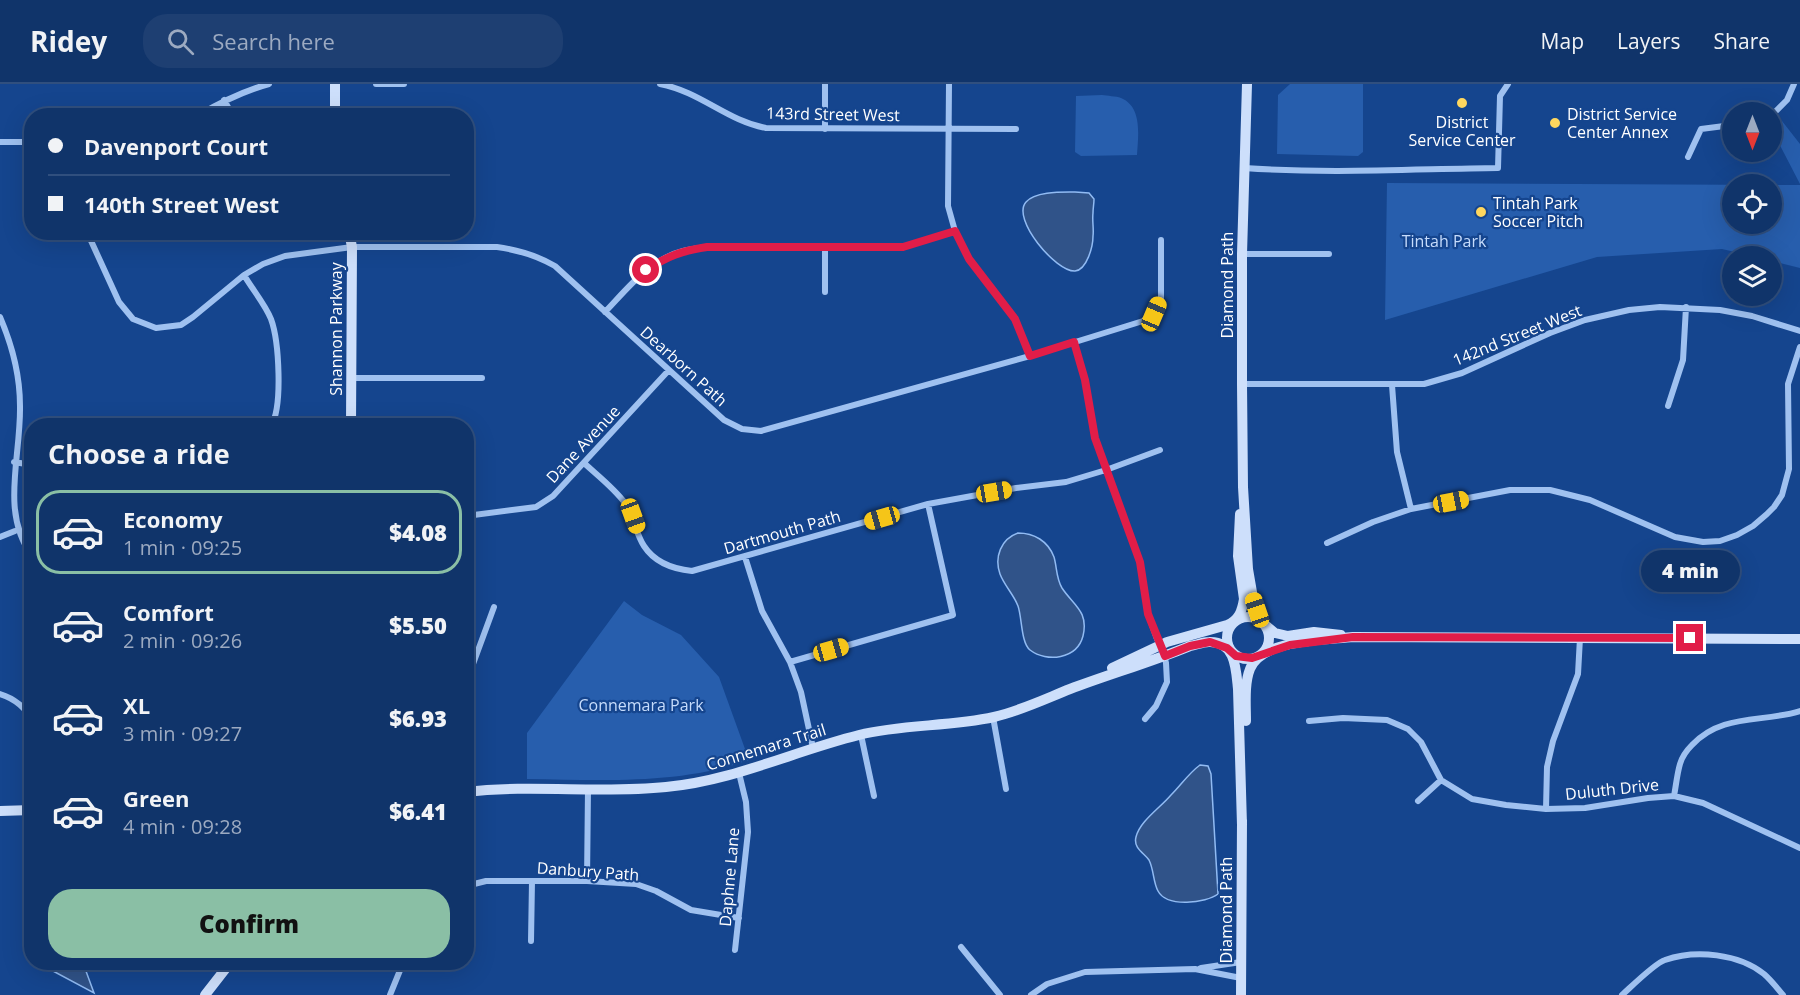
<!DOCTYPE html>
<meta charset="utf-8">
<style>
:root{--surface:#10346a;--page:#1e3f72;--text:#f1f3f6;--muted:#9caac1;--line:#304f7e;--accent:#8abfa5}
body{margin:0;font-family:"Open Sans",sans-serif;background:var(--page);color:var(--text);height:100vh;display:flex;flex-direction:column;font-size:22px;white-space:nowrap}
*{box-sizing:border-box;margin:0}
p{font-size:20px;color:var(--muted)}
.icon{flex:none;width:33px;height:33px;fill:none;stroke:currentColor;stroke-width:2;stroke-linecap:round;stroke-linejoin:round}
.map{position:relative;flex:1;overflow:hidden}
.side{position:absolute;left:24px;top:334px;width:450px;height:552px;display:flex;flex-direction:column;background:var(--surface);border-radius:24px;box-shadow:0 6px 24px #0002,0 0 0 2px var(--line)}
.side>*{flex:none}
.top-card{position:absolute;left:24px;top:24px;width:450px;height:132px;border-radius:24px;box-shadow:0 6px 24px #0002,0 0 0 2px var(--line);display:grid;align-content:center;height:132px;padding:0 24px;background:var(--surface)}
.needle{width:39px;rotate:180deg}
.controls{position:absolute;left:1722px;top:18px;display:grid;gap:12px}
.controls a{display:grid;place-items:center;width:60px;height:60px;border-radius:50%;background:var(--surface);box-shadow:0 6px 24px #0002,0 0 0 2px var(--line);font-size:30px}
.end{position:absolute;width:27px;height:27px;margin:-14px;border:8px solid #e11d48;background:#fff;box-shadow:0 0 0 3px #fff}
.from{border-radius:50%}
.bubble{position:absolute;height:42px;border-radius:21px;background:var(--surface);box-shadow:0 6px 24px #0002,0 0 0 2px var(--line);font-size:20px;font-weight:800;line-height:42px;text-align:center}
.car{position:absolute;width:18px;height:36px;margin:-18px -9px;border-radius:8px;box-shadow:0 0 4px 2px #0007;background:linear-gradient(#f5c518 24%,#345 0 40%,#f5c518 0 76%,#345 0 86%,#f5c518 0)}
.top-card b{display:flex;align-items:center;gap:21px;height:57px;font-size:22px}
.top-card b+b{border-top:2px solid var(--line)}
.top-card i{width:15px;height:15px;background:var(--text)}
ul{padding:0;list-style:none}
li{display:flex;align-items:center;gap:18px;height:84px;margin:0 12px 9px;padding:0 12px;border:3px solid transparent;border-radius:24px}
li div{flex:1}
li b{display:block;font-size:22px}
li em{font-style:normal;font-weight:800}
li.current{border-color:var(--accent)}
li>.icon{width:54px;height:54px;stroke-width:1.5}
h2{padding:0 24px;font-size:27px;line-height:72px}
.cta{display:flex;gap:12px;margin-top:auto;padding:12px 24px}
.cta a{flex:1;height:69px;border-radius:24px;background:var(--accent);color:#111;font-size:24px;font-weight:800;line-height:69px;text-align:center}
header{display:flex;align-items:center;gap:36px;box-sizing:border-box;height:84px;padding:0 30px;background:var(--surface);border-bottom:2px solid var(--line)}
header strong{font-size:28px}
nav{display:flex;gap:33px;margin-inline-start:auto;font-size:21px}
.search{width:420px;height:54px;background:var(--page);display:flex;align-items:center;gap:15px;box-sizing:border-box;padding:0 21px;border-radius:24px;color:var(--muted);font-size:22px}
.map>svg:first-child{display:block}
</style>
<header>
<strong>Ridey</strong>
<div class="search"><svg class="icon" aria-label="search" viewBox="0 0 24 24"><circle cx="10" cy="10" r="6"/><path d="M15 15l6 6"/></svg>Search here</div>
<nav><a>Map</a><a>Layers</a><a>Share</a></nav>
</header>
<div class="map">
<svg width="1800" height="911" viewBox="0 0 1800 911">
<rect width="100%" height="100%" fill="#15458e"/>
<path fill="#275ead" fill-rule="evenodd" d="M1290,0H1363V68L1358,72L1277,70L1278,11Z
M1102,11C1107,12 1116,12 1121,14C1143,23 1138,53 1137,71L1081,72L1075,68L1076,12Z
M1782,37L1800,60V100L1772,46V43Z
M1387,99L1800,101V184L1772,177V172H1752L1722,165L1597,173L1385,236ZM1732,100H1772V140H1732Z
M624,517L642,531L681,551L719,593L749,676C678,701 602,696 527,695V649Z"/>
<path fill="#305389" stroke="#91bbf3" stroke-width="1.5" d="M1075,108L1089,109L1094,115C1094,120 1093,124 1093,129C1092,137 1094,145 1093,152C1093,162 1087,186 1075,187C1056,188 1011,135 1026,118C1035,107 1062,108 1075,108Z
M1018,449C1034,449 1048,457 1054,473C1057,483 1056,494 1062,504C1073,521 1089,527 1083,552C1077,575 1047,579 1030,566C1021,559 1022,533 1018,522C1014,511 1004,501 1000,490C994,473 1001,455 1018,449Z
M1200,681L1208,682L1211,690L1218,810C1206,819 1167,824 1158,807C1153,798 1154,786 1149,776C1144,769 1133,764 1136,753C1140,737 1160,724 1171,711C1181,701 1189,689 1200,681Z
M38,879H83L94,909Z"/>
<g fill="none" stroke-linecap="round" stroke-linejoin="round">
<path stroke="#9fc1f0" stroke-width="6" d="M376,0H404
M660,0C701,8 727,37 766,44L1016,45
M825,0V45
M949,0L948,122L955,147L969,175L1015,235L1030,272
M224,16L233,32
M1772,31L1787,16L1794,0
M197,32C221,18 243,7 269,0
M0,58H32
M1688,73L1701,45L1732,41
M1244,84C1329,90 1414,85 1498,84L1500,12L1508,0
M87,148L119,218L133,235L156,244L181,241L193,233L244,191L263,180L285,172L352,163H497C519,166 536,171 555,182L724,336L742,345L761,347L1030,272L1143,237L1154,229L1161,214V156
M1242,170H1329
M244,191C252,205 265,220 271,235C279,257 283,323 271,342
M825,208V164
M605,228C628,204 650,175 683,167C691,165 699,164 707,163H903L955,147
M0,233C12,261 20,291 20,322C21,374 0,428 32,472
M1074,258L1085,296L1095,354L1140,478L1148,530L1157,555L1163,567L1166,579L1167,598L1156,622L1145,635
M351,294H482
M1242,300H1424L1462,289L1550,249L1585,236L1629,226L1660,223L1720,226L1752,232L1800,247
M1392,301L1397,368L1411,425
M1668,322L1683,276L1686,223
M14,378L32,381
M584,379C597,391 614,404 625,419C634,433 636,450 644,462C655,479 673,485 692,487L928,420L1016,404L1066,398L1106,386L1160,366
M466,432L536,423L553,412L669,286
M0,453L15,447
M1327,459L1373,438L1411,425L1510,406H1550L1590,416L1675,453L1703,458L1720,457L1737,451L1753,442L1767,430L1774,423L1782,411L1789,385L1788,300L1800,263
M745,473L762,527L790,578L801,608L813,664
M790,578L953,531L928,420
M466,599L494,523
M0,610C13,614 25,623 32,636
M993,633L1006,705
M1309,637L1343,634L1387,636L1408,645L1421,658L1441,696L1472,715L1506,721L1546,725L1585,724L1648,714L1674,712L1703,719L1800,764
M861,651L874,712
M1674,712C1676,702 1677,690 1680,680C1682,673 1687,666 1692,661C1722,629 1762,639 1800,627
M1418,717L1441,696
M1546,725L1547,683L1553,657L1578,590L1580,554
M587,797L588,705
M466,802L486,797H587L636,800L656,807L691,826L739,834
M531,857L532,797
M961,863L1000,911
M735,866L748,748L746,718L739,689
M1201,884L1241,878
M390,911L403,879
M1031,911L1047,900L1085,888L1195,885L1241,894
M1622,911C1631,903 1655,879 1665,876C1696,865 1739,870 1764,890C1771,896 1777,904 1783,911"/>
<path stroke="#cddffb" stroke-width="10" d="M335,0V32
M1247,0L1242,170V300L1243,403L1248,485L1253,514L1257,526L1264,540L1275,549L1288,552L1314,548L1341,551
M349,148L352,163L351,342
M1227 554a21 21 0 1 1 42 0a21 21 0 1 1-42 0Z
M1112,584L1167,558L1227,541C1239,536 1242,527 1244,515L1238,472L1240,430
M1246,637C1246,621 1244,600 1250,585C1262,555 1326,556 1353,553L1800,555
M466,708C533,700 600,710 666,703C733,697 794,667 859,651C902,640 949,643 994,633C1020,627 1045,615 1070,605C1110,590 1151,578 1190,562C1196,561 1203,558 1209,558C1236,557 1236,586 1238,605L1242,741
M0,727L32,726
M205,911L230,879
M1241,911L1242,736"/>
</g>
<g fill="none" stroke-linecap="round" stroke-linejoin="round">
<path stroke="#e11d48" stroke-width="8" d="M646,186C668,172 681,167 707,163H903L955,147L969,175L1015,235L1030,272L1074,258L1085,296L1095,354L1140,478L1148,530L1165,572L1190,562L1210,558L1227,564L1236,572L1252,574L1290,561L1353,553L1690,554"/>
</g>
<g fill="#ffd75e" stroke="#15458e" stroke-width="2">
<circle cx="1462" cy="19" r="6"/>
<circle cx="1555" cy="39" r="6"/>
<circle cx="1481" cy="128" r="6"/>
</g>
<g text-anchor="middle" stroke-width="4.5" stroke-linejoin="round" paint-order="stroke">
<g font-size="16" fill="#fff" stroke="#15458e">
<text transform="translate(833 30) rotate(1)" y="6">143rd Street West</text>
<text transform="translate(1227 201) rotate(-90)" y="6">Diamond Path</text>
<text transform="translate(336 245) rotate(-90)" y="6">Shannon Parkway</text>
<text transform="translate(1517 251) rotate(-22)" y="6">142nd Street West</text>
<text transform="translate(684 282) rotate(42)" y="6">Dearborn Path</text>
<text transform="translate(583 360) rotate(-47)" y="6">Dane Avenue</text>
<text transform="translate(782 448) rotate(-16)" y="6">Dartmouth Path</text>
<text transform="translate(766 663) rotate(-17)" y="6">Connemara Trail</text>
<text transform="translate(1612 705) rotate(-6)" y="6">Duluth Drive</text>
<text transform="translate(588 787) rotate(4)" y="6">Danbury Path</text>
<text transform="translate(729 793) rotate(-85)" y="6">Daphne Lane</text>
<text transform="translate(1226 826) rotate(-90)" y="6">Diamond Path</text>
</g>
<g font-size="16" fill="#fff" stroke="#15458e" text-anchor="start">
<text x="1567" y="36">District Service<tspan x="1567" dy="18">Center Annex</tspan></text>
<text x="1462" y="44" text-anchor="middle">District<tspan x="1462" dy="18">Service Center</tspan></text>
<text x="1493" y="125">Tintah Park<tspan x="1493" dy="18">Soccer Pitch</tspan></text>
</g>
<g font-size="16" fill="#c6dcfc" stroke="#15458e">
<text x="1444" y="163">Tintah Park</text>
<text x="641" y="627">Connemara Park</text>
</g>
</g>
</svg>
<div class="controls">
<a><svg class="needle" viewBox="-14 -14 28 28"><path d="M0-13l5 13h-10z" fill="#e53935"/><path d="M0 13l5-13h-10z" fill="#9caac1"/></svg></a>
<a><svg class="icon" aria-label="locate" viewBox="0 0 24 24"><circle cx="12" cy="12" r="6"/><path d="M12 2v4M12 18v4M2 12h4M18 12h4"/></svg></a>
<a><svg class="icon" aria-label="layers" viewBox="0 0 24 24"><path d="M12 4l9 5-9 5-9-5zM3 14l9 5 9-5"/></svg></a>
</div>
<i class="end from" style="left:646px;top:186px"></i>
<i class="end" style="left:1690px;top:554px"></i>
<div class="bubble" style="left:1641px;top:466px;width:99px">4 min</div>
<i class="car" style="left:1154px;top:230px;rotate:23deg"></i>
<i class="car" style="left:994px;top:408px;rotate:80deg"></i>
<i class="car" style="left:1451px;top:418px;rotate:79deg"></i>
<i class="car" style="left:633px;top:432px;rotate:160deg"></i>
<i class="car" style="left:882px;top:434px;rotate:254deg"></i>
<i class="car" style="left:1257px;top:526px;rotate:341deg"></i>
<i class="car" style="left:831px;top:566px;rotate:74deg"></i>
<div class="top-card">
<b><i class="from"></i>Davenport Court</b>
<b><i></i>140th Street West</b>
</div>
<section class="side">
<h2>Choose a ride</h2>
<ul>
<li class="current"><svg class="icon" aria-label="car" viewBox="0 0 24 24"><path d="M5 17H2v-5l4-1 3-4h7l3 4 3 1v5h-3M9 17h6M6 11h13"/><circle cx="7" cy="17" r="2"/><circle cx="17" cy="17" r="2"/></svg><div><b>Economy</b><p>1 min · 09:25</p></div><em>$4.08</em></li>
<li><svg class="icon" aria-label="car" viewBox="0 0 24 24"><path d="M5 17H2v-5l4-1 3-4h7l3 4 3 1v5h-3M9 17h6M6 11h13"/><circle cx="7" cy="17" r="2"/><circle cx="17" cy="17" r="2"/></svg><div><b>Comfort</b><p>2 min · 09:26</p></div><em>$5.50</em></li>
<li><svg class="icon" aria-label="car" viewBox="0 0 24 24"><path d="M5 17H2v-5l4-1 3-4h7l3 4 3 1v5h-3M9 17h6M6 11h13"/><circle cx="7" cy="17" r="2"/><circle cx="17" cy="17" r="2"/></svg><div><b>XL</b><p>3 min · 09:27</p></div><em>$6.93</em></li>
<li><svg class="icon" aria-label="car" viewBox="0 0 24 24"><path d="M5 17H2v-5l4-1 3-4h7l3 4 3 1v5h-3M9 17h6M6 11h13"/><circle cx="7" cy="17" r="2"/><circle cx="17" cy="17" r="2"/></svg><div><b>Green</b><p>4 min · 09:28</p></div><em>$6.41</em></li>
</ul>
<div class="cta"><a>Confirm</a></div>
</section>
</div>
